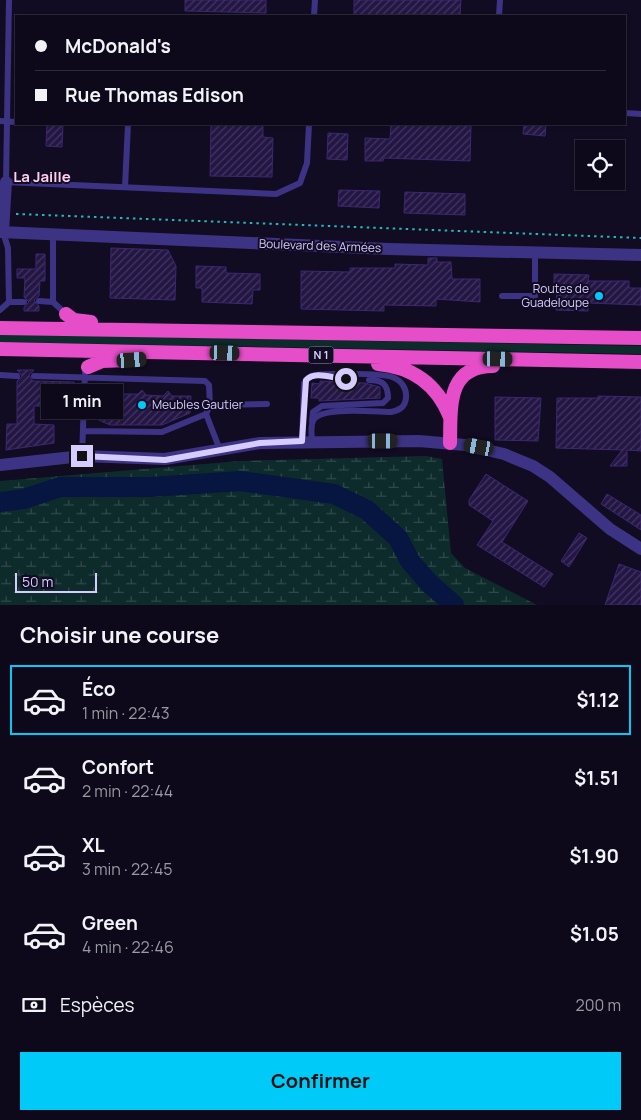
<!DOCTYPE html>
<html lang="fr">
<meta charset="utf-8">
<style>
:root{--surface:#0d091a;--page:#1b1727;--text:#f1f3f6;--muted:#9a9aa2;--line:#2d2a39;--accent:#00caf7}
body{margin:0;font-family:Manrope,sans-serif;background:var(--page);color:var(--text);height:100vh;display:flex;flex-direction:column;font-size:19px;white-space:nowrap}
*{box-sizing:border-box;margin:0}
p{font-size:16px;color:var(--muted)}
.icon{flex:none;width:28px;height:28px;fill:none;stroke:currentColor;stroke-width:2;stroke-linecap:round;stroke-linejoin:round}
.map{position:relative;height:605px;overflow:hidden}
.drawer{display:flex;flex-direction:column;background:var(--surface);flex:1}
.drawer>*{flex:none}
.hud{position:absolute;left:15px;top:15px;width:611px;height:110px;border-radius:0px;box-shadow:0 1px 4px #0004,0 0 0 1px var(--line);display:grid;align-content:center;height:110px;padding:0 20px;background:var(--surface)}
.fabs{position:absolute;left:575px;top:140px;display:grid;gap:10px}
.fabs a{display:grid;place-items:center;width:50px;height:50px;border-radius:0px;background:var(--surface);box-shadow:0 1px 4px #0004,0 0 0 1px var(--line);font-size:25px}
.scale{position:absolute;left:15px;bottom:12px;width:82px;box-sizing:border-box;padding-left:5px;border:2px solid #d7ccff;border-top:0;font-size:14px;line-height:18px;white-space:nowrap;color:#d7ccff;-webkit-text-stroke:4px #110c22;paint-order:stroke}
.end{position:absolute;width:22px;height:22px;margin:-11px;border:6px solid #d7ccff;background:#111;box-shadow:0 0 0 2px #111}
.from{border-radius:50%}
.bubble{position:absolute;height:35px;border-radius:0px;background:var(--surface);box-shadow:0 1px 4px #0004,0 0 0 1px var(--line);font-size:16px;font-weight:700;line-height:35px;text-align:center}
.car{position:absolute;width:15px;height:30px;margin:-15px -8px;border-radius:6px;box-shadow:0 0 4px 1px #0007;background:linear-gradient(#222 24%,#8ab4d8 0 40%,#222 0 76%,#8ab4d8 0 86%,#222 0)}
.hud b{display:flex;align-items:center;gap:18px;height:48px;font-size:19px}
.hud b+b{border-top:1px solid var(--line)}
.hud i{width:12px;height:12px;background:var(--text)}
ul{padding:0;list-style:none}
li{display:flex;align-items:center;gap:15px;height:70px;margin:0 10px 8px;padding:0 10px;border:2px solid transparent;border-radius:0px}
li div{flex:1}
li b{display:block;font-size:19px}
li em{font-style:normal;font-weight:700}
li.selected{border-color:var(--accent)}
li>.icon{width:45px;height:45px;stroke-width:1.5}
h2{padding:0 20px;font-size:22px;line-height:60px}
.pay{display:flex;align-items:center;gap:12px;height:55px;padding:0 20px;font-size:19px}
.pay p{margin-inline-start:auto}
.primary-button{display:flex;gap:10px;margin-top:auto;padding:10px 20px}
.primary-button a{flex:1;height:58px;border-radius:0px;background:var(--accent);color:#111;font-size:20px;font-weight:700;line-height:58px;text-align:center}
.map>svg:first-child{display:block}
</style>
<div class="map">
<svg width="641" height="605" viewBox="0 0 641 605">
<defs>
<pattern id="wetland-marsh" width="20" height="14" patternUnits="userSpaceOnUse" patternTransform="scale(1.25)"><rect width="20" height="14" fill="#0e2b2c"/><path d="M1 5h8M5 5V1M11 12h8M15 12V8" fill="none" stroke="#30494c"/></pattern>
<pattern id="building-hatch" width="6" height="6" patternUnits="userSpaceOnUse" patternTransform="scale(1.25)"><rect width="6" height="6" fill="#241644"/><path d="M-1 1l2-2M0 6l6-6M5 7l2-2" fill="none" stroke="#433760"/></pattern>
</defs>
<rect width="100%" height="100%" fill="#110c22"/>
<path fill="#0e2b2c" d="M0,334L641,346V354L0,342Z"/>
<path fill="url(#wetland-marsh)" d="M426,456L442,459L451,553L465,568L537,605H0V481L240,461Z"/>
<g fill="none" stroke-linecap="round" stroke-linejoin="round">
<path stroke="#061641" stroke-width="20" d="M0,502L24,499L60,487H151L240,481L334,494L367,510L398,538L410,561L429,583L454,605"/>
</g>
<path fill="url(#building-hatch)" stroke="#3c2772" d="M185,0H266V13L185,11Z
M354,0H461L460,16H354Z
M47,124H63L62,147L46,146Z
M211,124H263V137L273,138L272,177L210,176Z
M391,124L471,126L470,161L384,158L383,161H365V138L390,139Z
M524,124L546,125L545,136L523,134Z
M328,133L348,134L347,160L327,159Z
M339,190L380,191L379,208L338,206Z
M405,192L465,194V215L404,213Z
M111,248L168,250L176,266L175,300L110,298Z
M36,254H45V281H40L39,296L34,300L39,306V311H24V307L29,302L24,297L25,278H17V269H36Z
M428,258H437V262H451L452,279H480V302L436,299V306L384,305V311L301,309V271L350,272V268H395V264L428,265Z
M196,266L226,267V273L260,274V290H253L252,304L202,302V288H196Z
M554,274L589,275L588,281H629V288H641V305L588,303V311L556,310L557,283H554Z
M17,370H34L29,375L33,381L74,382V406H34V424L54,425V443L6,450L7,424H17V381L22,376Z
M320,381L365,383L376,386L380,387V398L319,401V398H311L312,383L320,384Z
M116,390L119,394H138L142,390L146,395L163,396L168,391L172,396H191L190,413L162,425H110L94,418L95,393L112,394Z
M598,396L641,397V451L627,450V466H610L622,450L556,448L557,398H598Z
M495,397L541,398L538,441L495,440Z
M486,474L528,501L502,542L553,574L544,587L477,545L493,521L469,505V500Z
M607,494L641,515V530L601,504Z
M579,533L587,538L569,567L561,561Z
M619,564L641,572V605H605Z"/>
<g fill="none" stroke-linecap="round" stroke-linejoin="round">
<path stroke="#25b7ba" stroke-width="2" stroke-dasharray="2.5 4" stroke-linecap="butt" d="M16,214L641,238"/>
<path stroke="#3d3384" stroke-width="6" d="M314,16L315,0
M499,16L500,0
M625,113L641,114
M0,121L16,122
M4,182L276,194L300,183L307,163L309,124
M6,182L9,0
M125,187L128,124
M3,232L8,248L9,302
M53,234V302
M502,296H535V253
M39,301L53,302L66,314
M0,310L9,302H24
M0,375L17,376
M34,376L205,381L209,385L210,405L206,414L220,450
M210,405L267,404
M312,421L313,412L322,406L383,403L388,398C388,384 382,380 369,380
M83,431L162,432L206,414
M302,441L304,383L311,376C326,373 379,373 392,377C401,380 407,388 406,398C405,407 400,410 391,412C375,412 319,406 313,421C310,427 312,435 312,441
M82,456L85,373"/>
<path stroke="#3d3384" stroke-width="12" d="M0,232L388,249L641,255
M3,232L6,182
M0,465L82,456L165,459L260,443L419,441L465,445L504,454L533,466L550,477L610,529L641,549"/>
<path stroke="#e64dc8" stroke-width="14" d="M66,314L74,320L91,322
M0,328L641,338
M0,349L641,362
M378,364C413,367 437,384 450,417
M88,367L102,361L129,360
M450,443C451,408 446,366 493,366"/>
</g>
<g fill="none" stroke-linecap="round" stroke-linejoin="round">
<path stroke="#d7ccff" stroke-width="6" d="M82,456L165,460L260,443L302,441L306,380C316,370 333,379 346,379"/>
</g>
<g fill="#00caf7" stroke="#110c22" stroke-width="2">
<circle cx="599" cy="296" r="5"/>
<circle cx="142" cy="405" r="5"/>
</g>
<g text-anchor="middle" stroke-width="4" stroke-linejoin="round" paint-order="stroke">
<rect fill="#110c22" stroke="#9c92bd" stroke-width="1" x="308.5" y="346.5" width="25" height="17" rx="4"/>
<g font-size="11" font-weight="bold" fill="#d7ccff">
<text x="321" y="359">N 1</text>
</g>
<g font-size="12" fill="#d7ccff" stroke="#110c22">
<text transform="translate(320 246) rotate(2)" y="4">Boulevard des Armées</text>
</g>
<g font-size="12" fill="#d7ccff" stroke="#110c22" text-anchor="end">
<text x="589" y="293">Routes de<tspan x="589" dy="14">Guadeloupe</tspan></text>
<text x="152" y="409" text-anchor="start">Meubles Gautier</text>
</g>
<g font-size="15" font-weight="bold" fill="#ffcee9" stroke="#110c22">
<text x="42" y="182">La Jaille</text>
</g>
</g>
</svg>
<div class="fabs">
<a><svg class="icon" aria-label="locate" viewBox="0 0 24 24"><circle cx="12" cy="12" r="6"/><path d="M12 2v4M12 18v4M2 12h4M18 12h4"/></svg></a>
</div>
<div class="scale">50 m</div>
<i class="end from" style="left:346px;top:379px"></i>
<i class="end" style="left:82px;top:456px"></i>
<div class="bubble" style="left:41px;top:384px;width:82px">1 min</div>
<i class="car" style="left:225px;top:353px;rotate:92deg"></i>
<i class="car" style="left:498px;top:359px;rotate:91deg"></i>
<i class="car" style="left:132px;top:360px;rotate:86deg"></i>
<i class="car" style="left:383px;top:441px;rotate:90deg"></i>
<i class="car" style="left:479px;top:447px;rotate:280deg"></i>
<div class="hud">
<b><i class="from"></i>McDonald's</b>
<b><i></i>Rue Thomas Edison</b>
</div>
</div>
<section class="drawer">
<h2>Choisir une course</h2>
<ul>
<li class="selected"><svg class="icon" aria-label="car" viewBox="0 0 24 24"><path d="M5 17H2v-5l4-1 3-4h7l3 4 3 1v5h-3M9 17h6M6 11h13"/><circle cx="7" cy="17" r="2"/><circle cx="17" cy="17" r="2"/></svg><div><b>Éco</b><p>1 min · 22:43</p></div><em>$1.12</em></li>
<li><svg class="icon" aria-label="car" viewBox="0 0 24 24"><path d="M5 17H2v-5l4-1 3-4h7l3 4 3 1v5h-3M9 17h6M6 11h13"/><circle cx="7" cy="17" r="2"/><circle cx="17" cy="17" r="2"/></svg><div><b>Confort</b><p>2 min · 22:44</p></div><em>$1.51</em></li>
<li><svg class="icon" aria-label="car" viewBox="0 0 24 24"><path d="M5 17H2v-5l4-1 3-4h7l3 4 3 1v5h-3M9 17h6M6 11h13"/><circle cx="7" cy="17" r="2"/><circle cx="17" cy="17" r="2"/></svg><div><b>XL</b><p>3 min · 22:45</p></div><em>$1.90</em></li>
<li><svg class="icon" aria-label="car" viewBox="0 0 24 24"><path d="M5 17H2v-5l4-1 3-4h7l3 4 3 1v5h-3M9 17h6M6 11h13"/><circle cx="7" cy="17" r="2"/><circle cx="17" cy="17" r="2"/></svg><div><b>Green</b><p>4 min · 22:46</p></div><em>$1.05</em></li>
</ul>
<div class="pay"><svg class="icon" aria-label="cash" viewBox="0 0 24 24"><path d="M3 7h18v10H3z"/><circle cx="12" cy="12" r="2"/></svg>Espèces<p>200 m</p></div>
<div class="primary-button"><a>Confirmer</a></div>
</section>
